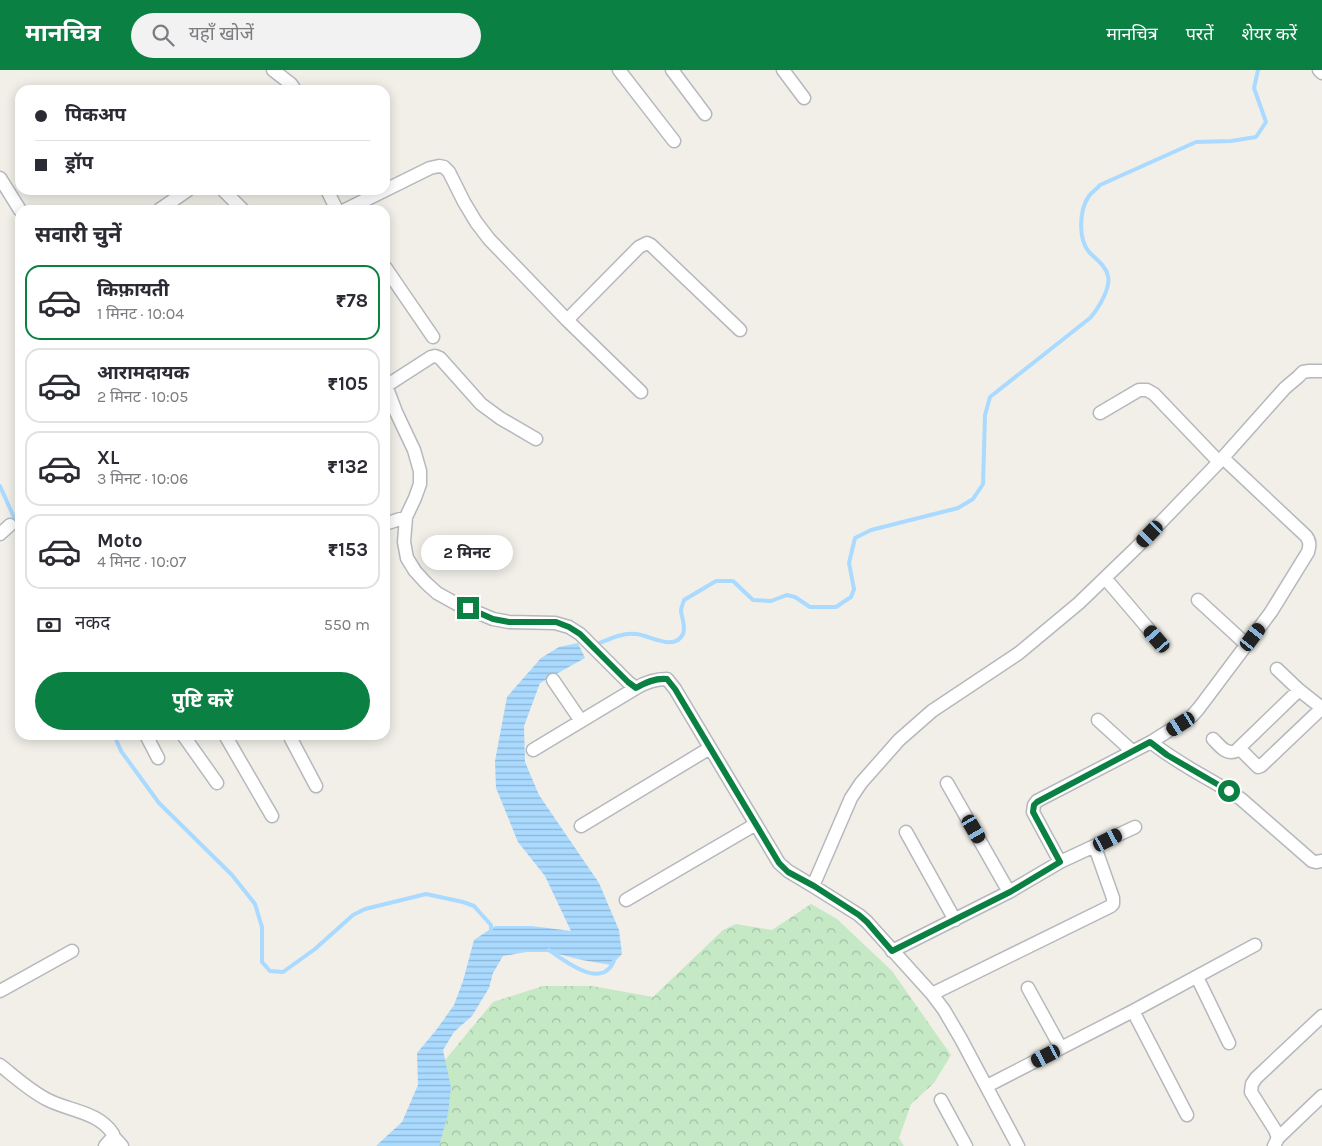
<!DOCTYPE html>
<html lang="hi">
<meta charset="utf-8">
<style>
:root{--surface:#fff;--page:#f2f2f3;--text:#2b2b33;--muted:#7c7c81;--line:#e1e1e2;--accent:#0b8043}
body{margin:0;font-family:Karla,"Noto Sans Devanagari",sans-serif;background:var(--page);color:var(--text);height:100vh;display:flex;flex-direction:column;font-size:19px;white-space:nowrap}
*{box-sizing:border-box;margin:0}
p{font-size:16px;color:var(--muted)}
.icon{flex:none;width:28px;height:28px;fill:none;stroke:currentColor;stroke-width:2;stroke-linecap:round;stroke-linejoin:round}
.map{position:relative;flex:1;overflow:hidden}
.sheet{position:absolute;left:15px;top:135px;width:375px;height:535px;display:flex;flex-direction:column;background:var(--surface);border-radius:15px;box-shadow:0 2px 12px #0003}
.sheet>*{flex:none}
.top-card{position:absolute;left:15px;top:15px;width:375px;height:110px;border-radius:15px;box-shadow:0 2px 12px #0003;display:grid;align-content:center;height:110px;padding:0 20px;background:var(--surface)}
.end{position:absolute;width:22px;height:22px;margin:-11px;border:6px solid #0b8043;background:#fff;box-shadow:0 0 0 2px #fff}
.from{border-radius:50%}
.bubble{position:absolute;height:35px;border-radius:18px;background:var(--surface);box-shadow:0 2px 12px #0003;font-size:16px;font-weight:700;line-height:35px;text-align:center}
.car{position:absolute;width:15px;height:30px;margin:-15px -8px;border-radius:6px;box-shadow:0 0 4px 1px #0007;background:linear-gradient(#222 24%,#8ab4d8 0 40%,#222 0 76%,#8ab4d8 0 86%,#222 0)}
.top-card b{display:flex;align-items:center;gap:18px;height:48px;font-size:19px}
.top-card b+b{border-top:1px solid var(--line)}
.top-card i{width:12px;height:12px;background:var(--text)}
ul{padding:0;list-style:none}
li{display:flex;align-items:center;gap:15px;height:75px;margin:0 10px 8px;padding:0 10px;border:2px solid var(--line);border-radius:15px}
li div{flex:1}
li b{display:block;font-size:19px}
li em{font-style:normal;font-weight:700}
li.selected{border-color:var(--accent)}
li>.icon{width:45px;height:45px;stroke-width:1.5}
h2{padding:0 20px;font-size:22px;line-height:60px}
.pay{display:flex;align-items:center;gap:12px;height:55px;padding:0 20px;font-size:19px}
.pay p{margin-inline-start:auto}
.button{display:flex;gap:10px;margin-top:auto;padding:10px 20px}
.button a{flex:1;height:58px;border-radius:30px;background:var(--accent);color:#fff;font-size:20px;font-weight:700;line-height:58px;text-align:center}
header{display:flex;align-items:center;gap:30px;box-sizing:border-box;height:70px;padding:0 25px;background:var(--accent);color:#fff}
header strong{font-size:24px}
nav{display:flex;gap:28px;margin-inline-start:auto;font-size:18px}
.search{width:350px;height:45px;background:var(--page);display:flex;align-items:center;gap:12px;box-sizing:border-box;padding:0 18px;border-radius:28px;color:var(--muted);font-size:19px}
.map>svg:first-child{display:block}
</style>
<header>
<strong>मानचित्र</strong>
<div class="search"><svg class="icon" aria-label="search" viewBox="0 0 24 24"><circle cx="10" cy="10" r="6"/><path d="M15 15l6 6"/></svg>यहाँ खोजें</div>
<nav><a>मानचित्र</a><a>परतें</a><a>शेयर करें</a></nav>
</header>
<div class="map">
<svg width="1322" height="1076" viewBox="0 0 1322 1076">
<defs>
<pattern id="forest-crowns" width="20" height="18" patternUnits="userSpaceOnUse" patternTransform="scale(1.25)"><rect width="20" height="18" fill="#c5e8c5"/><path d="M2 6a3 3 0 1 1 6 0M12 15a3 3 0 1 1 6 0" fill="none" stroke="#a3c0a4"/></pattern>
<pattern id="water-rules" width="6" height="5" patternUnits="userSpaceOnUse" patternTransform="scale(1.25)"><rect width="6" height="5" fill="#aadaff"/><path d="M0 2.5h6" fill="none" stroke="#8eb4d2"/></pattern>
</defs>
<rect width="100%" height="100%" fill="#f1efe8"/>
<path fill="url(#forest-crowns)" d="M811,834L837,849L892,901L951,985L934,1013L911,1034L899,1068L904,1076H420L441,995L493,932L543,916H592L653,927L723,860L736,854L772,860Z"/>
<path fill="url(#water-rules)" d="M578,573L585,588L540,613L524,656L525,692L539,725L599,813L619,860L622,884L611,895L582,890L550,882H526L503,886L493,903L489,918L472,946L454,962L443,980L451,1018L448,1044L439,1076H376L402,1052L418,1015L417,983L437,959L454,935L463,911L474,870L495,856H532L571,861L545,806L518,772L496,718L495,691L507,627L541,588L559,577Z"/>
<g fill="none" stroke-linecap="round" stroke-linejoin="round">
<path stroke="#aadaff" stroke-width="4" d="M0,416L20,461
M595,575C607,570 623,562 636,564C650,565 674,582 683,564C686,557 682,549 681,541C681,537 683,534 684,530L716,511H733L753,530L771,531L787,525L795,527L810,537H836L851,527L854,519L849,493L855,468L871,460L958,438L973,429L983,414L985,345L990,327L1090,248C1098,239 1111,218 1108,206C1106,196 1096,189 1089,182C1078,169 1079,140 1089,126C1092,122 1097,119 1100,115L1196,72L1231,71L1256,67L1266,52L1254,18L1258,0
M114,665L121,681L159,733L232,805L255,834L262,857V892L270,901L283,902L315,879L353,845L365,839L426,824L463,832L474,836L491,855V863
M549,880C566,892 604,922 615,888"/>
<defs>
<path id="minor" d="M273,0L291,14L295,20
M619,0L674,71
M672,0L705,44
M783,0L804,28
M1319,0L1322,3
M0,108L20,140
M223,120L243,140
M327,120L337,140
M159,140L188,120
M345,140L430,98L439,96L444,97L449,102L464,132L476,152L489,169L567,250L641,322
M385,197L433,267
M567,250L639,177L647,173L651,175L740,260
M385,313L396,342L414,380L420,401V414L415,428L406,447L404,472L407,488L415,501L426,513L437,523L455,533L493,549L509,552L555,553L569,557L580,564L628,612L636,618C646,612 655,609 667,609L675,619L779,793L788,801L813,816L859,845L867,852L932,924L944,940L961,969L1018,1076
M386,316L431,287L435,286L440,288L481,334L500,348L536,369
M1100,343L1139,320H1147L1154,324L1219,392
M385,454L406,447
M0,464L10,455
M1105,508L1157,569
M1198,530L1247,575
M1277,599L1299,620L1322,638
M553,610L581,651
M1098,650L1132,681
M146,665L158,688
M183,665L217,713
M225,665L272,746
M289,665L316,716
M1213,669C1220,676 1226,685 1236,681L1299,620
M1151,672L1192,646L1199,638L1271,542L1308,482C1310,475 1310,471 1306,466L1223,388
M1239,678L1258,697L1261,696L1322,638
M533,680L636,618
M947,713L1009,822
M581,756L710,678
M906,762L955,850
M1060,792L1033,742L1034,735L1037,731L1151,672C1179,695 1211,709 1241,729L1312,791L1316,792L1322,791
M813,816L851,728L861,713L899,670L932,641L1019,583L1079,533L1136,478L1219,392L1285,318L1298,307L1303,302L1309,301H1322
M626,830L756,754
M892,881L1009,822L1060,792L1135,757
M1197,907L1229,973
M1028,918L1061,978
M0,921L72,881
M932,924L1111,836L1113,834V828L1095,777
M1133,941L1187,1045
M0,995C15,1007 30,1021 48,1030C70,1041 99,1042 113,1064V1067L105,1076
M987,1016L1133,941L1255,875
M941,1030L966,1076
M113,1066L122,1076
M1278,1068L1322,1026
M1274,1076L1278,1068L1275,1060L1251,1022L1252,1014L1256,1008L1322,946"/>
</defs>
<use href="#minor" stroke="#b5b8bc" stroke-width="15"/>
<use href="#minor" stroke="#fff" stroke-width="12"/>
</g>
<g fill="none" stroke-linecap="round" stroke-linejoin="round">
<path stroke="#0b8043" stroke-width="6" d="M468,538L493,549L509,552H556L569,557L580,564L628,612L636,618C646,612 655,608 667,609L675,619L779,793L788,802L814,816L859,845L867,852L892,881L1010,822L1060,792L1033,742L1034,735L1037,732L1150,672L1167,685L1229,721"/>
</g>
</svg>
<i class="end from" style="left:1229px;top:721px"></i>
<i class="end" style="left:468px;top:538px"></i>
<div class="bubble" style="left:421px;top:465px;width:92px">2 मिनट</div>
<i class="car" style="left:1150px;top:464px;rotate:224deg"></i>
<i class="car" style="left:1253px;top:567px;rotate:37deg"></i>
<i class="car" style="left:1157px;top:569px;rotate:319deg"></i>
<i class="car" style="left:1181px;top:654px;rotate:238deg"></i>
<i class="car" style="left:974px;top:759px;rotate:150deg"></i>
<i class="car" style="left:1108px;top:770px;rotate:63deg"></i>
<i class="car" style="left:1046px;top:986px;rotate:243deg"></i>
<div class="top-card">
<b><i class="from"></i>पिकअप</b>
<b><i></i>ड्रॉप</b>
</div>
<section class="sheet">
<h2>सवारी चुनें</h2>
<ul>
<li class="selected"><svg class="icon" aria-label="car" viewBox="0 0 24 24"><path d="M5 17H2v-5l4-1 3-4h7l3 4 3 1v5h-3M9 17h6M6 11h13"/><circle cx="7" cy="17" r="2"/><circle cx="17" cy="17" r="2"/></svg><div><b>किफ़ायती</b><p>1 मिनट · 10:04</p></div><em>₹78</em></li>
<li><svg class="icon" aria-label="car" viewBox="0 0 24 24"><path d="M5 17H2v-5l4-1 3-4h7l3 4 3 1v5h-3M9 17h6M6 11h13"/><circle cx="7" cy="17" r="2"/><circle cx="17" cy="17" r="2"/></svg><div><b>आरामदायक</b><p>2 मिनट · 10:05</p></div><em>₹105</em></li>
<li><svg class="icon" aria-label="car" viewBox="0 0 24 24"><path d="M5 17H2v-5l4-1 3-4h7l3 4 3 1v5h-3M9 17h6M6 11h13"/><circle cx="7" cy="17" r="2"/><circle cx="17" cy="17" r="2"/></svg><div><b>XL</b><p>3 मिनट · 10:06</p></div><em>₹132</em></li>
<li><svg class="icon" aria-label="car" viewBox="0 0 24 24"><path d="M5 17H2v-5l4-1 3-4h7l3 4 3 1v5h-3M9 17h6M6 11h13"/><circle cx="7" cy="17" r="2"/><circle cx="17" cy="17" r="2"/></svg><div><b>Moto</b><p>4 मिनट · 10:07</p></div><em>₹153</em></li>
</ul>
<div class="pay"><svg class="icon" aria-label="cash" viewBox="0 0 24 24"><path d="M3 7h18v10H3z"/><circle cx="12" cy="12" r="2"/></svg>नकद<p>550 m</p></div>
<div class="button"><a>पुष्टि करें</a></div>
</section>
</div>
